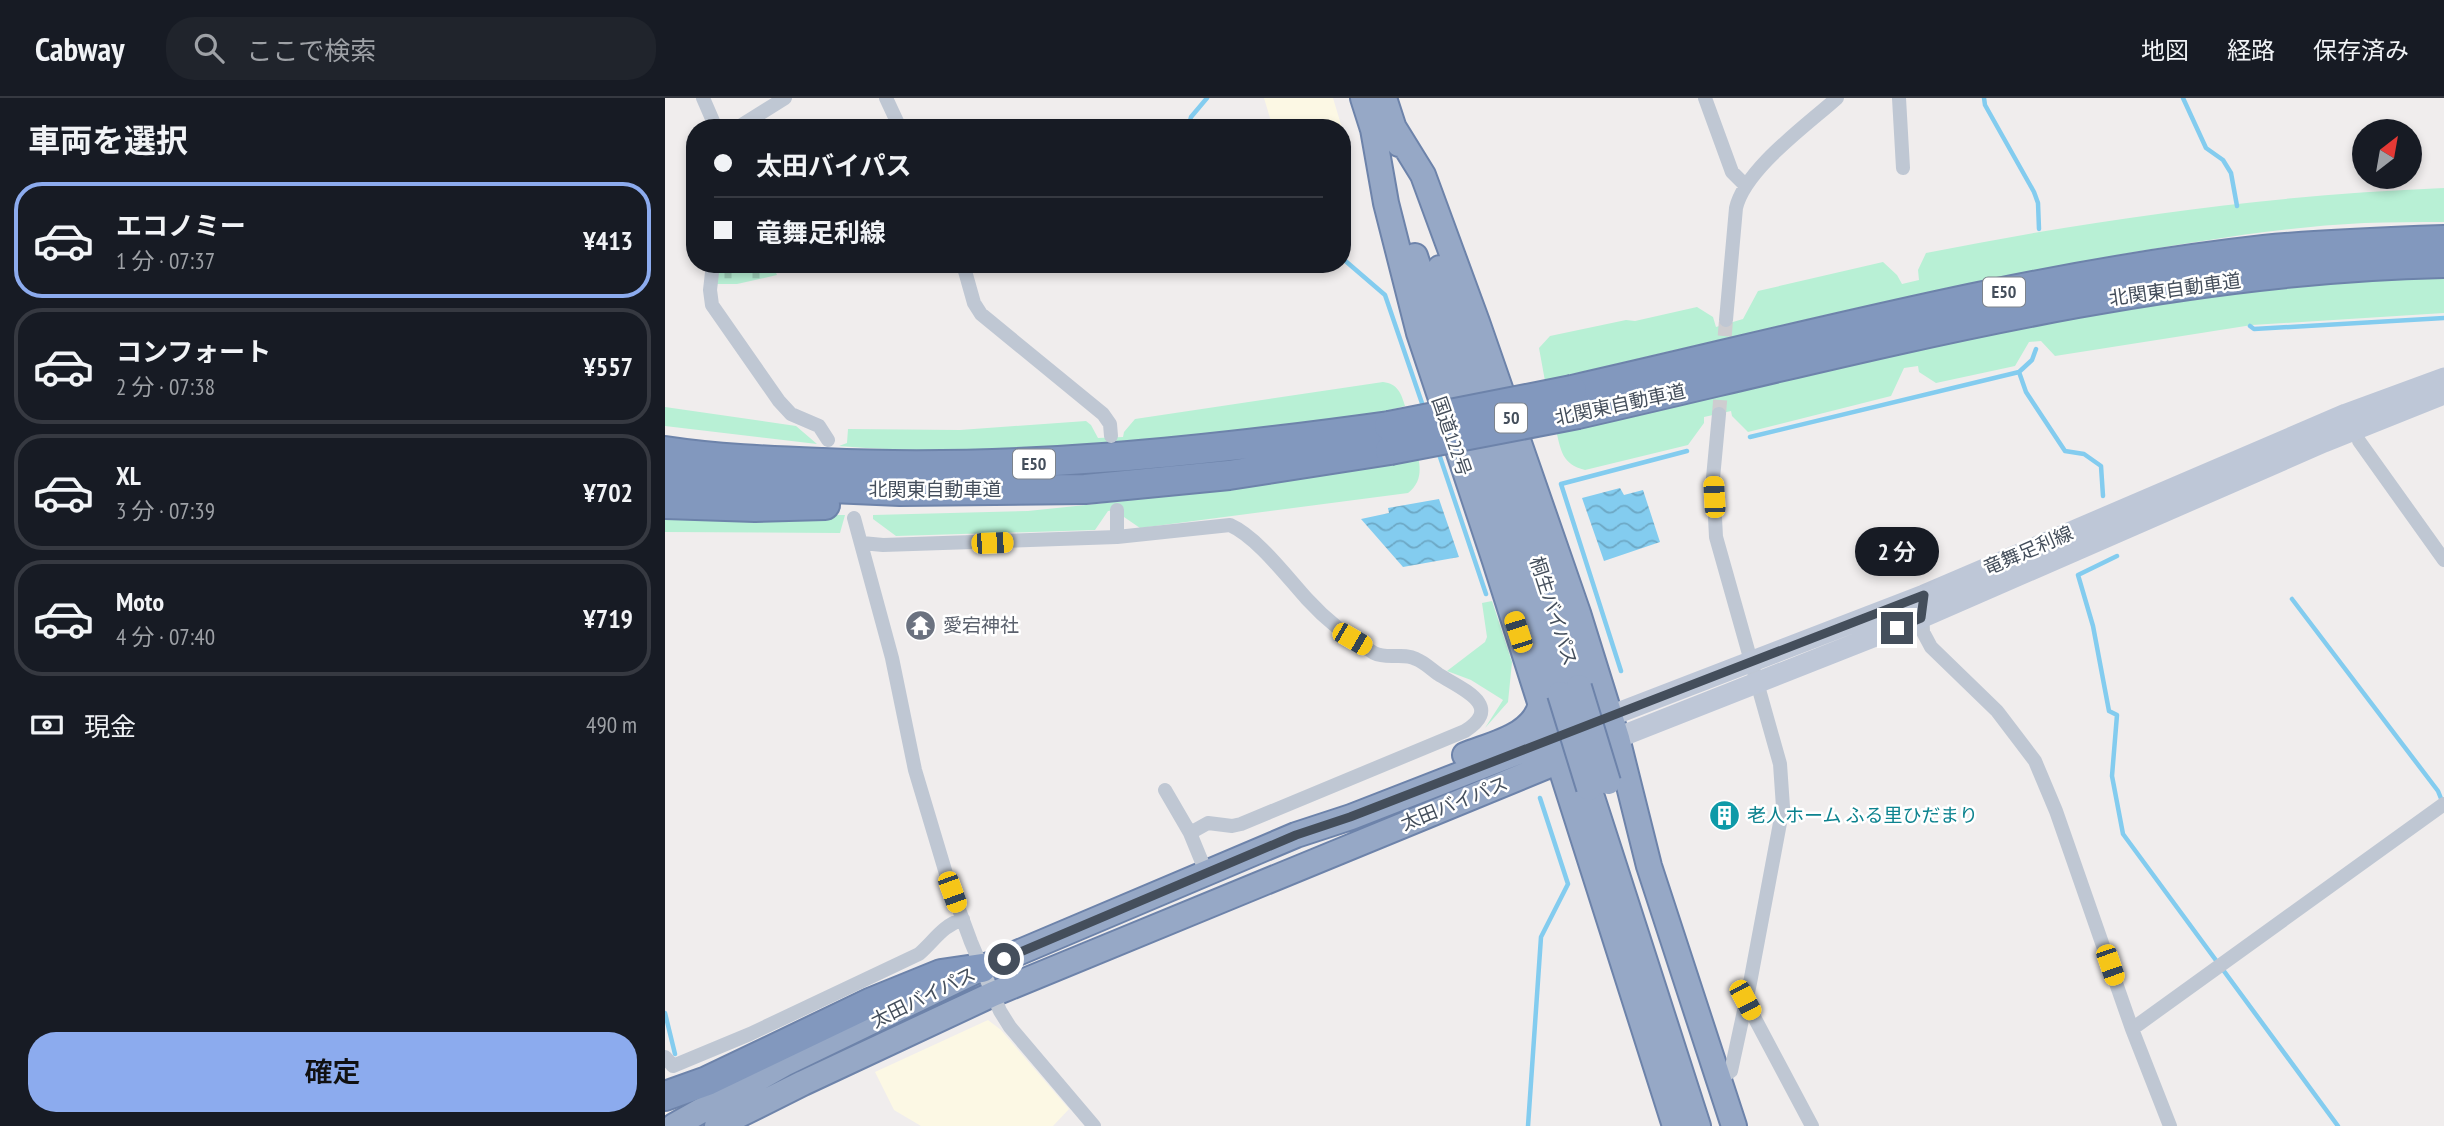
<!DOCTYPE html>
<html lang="ja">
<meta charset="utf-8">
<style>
:root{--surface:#171b24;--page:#20242c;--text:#f1f3f6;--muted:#9ea1a6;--line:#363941;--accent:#8cabee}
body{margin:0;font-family:"PT Sans Narrow","Noto Sans JP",sans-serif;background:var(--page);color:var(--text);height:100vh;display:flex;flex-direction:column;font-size:26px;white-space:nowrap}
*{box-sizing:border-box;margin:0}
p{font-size:23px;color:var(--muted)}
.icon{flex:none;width:38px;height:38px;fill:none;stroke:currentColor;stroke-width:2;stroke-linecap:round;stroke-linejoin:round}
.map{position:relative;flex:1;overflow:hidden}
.drawer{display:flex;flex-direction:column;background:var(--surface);width:665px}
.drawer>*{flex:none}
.guide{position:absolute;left:21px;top:21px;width:665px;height:154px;border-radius:28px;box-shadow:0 4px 10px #0003;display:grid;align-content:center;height:154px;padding:0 28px;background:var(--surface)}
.needle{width:46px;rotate:31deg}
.buttons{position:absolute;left:1687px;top:21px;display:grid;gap:14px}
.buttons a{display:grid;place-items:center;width:70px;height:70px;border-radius:50%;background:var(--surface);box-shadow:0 4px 10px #0003;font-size:35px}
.end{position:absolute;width:32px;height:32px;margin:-16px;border:9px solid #444e5b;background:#fff;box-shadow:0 0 0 4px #fff}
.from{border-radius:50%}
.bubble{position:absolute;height:49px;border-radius:24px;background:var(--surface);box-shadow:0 4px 10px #0003;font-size:23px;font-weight:600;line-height:49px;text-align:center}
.car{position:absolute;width:21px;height:42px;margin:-21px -10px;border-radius:9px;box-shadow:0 0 5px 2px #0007;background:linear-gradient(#f5c518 24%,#345 0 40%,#f5c518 0 76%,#345 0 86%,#f5c518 0)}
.guide b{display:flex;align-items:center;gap:24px;height:66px;font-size:26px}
.guide b+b{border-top:2px solid var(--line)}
.guide i{width:18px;height:18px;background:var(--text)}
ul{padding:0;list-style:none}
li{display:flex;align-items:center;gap:21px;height:116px;margin:0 14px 10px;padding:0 14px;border:4px solid var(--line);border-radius:28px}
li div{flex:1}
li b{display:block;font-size:26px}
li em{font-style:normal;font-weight:600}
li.selected{border-color:var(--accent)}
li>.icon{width:63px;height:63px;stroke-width:1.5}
h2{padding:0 28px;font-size:32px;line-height:84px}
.pay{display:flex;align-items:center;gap:18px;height:77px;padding:0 28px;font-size:26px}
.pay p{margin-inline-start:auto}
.primary-button{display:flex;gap:14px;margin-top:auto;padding:14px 28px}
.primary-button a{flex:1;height:80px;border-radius:28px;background:var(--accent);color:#111;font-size:28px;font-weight:600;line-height:80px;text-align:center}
header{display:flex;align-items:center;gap:42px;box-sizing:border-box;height:98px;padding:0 35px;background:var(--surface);border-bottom:2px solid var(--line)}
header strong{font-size:33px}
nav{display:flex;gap:38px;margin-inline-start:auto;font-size:24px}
.search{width:490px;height:63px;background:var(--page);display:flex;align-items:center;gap:18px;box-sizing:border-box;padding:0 24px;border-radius:28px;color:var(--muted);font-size:26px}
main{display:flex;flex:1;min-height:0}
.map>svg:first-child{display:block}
</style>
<header>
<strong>Cabway</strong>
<div class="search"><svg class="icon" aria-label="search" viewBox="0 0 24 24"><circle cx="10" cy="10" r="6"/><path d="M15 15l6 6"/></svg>ここで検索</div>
<nav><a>地図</a><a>経路</a><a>保存済み</a></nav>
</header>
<main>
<section class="drawer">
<h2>車両を選択</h2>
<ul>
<li class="selected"><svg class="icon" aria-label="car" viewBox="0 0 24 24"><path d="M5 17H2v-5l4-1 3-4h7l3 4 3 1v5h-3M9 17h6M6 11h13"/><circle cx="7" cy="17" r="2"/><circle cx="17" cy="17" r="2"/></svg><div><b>エコノミー</b><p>1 分 · 07:37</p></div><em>¥413</em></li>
<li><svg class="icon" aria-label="car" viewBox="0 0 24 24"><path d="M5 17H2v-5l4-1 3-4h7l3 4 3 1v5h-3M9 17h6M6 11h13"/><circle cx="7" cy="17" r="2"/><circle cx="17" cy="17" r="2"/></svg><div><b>コンフォート</b><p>2 分 · 07:38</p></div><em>¥557</em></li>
<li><svg class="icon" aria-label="car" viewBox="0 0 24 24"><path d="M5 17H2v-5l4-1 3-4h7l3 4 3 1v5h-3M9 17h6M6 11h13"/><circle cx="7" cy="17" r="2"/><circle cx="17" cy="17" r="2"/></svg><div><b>XL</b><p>3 分 · 07:39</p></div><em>¥702</em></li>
<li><svg class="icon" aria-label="car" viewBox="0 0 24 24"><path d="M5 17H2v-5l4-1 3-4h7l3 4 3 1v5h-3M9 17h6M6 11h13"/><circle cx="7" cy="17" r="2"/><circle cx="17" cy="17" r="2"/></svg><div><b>Moto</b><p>4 分 · 07:40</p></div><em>¥719</em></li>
</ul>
<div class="pay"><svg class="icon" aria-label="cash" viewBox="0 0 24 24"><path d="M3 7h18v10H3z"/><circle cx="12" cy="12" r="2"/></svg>現金<p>490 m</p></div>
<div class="primary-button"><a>確定</a></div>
</section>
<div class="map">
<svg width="1779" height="1028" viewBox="0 0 1779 1028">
<defs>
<pattern id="cemetery-stones" width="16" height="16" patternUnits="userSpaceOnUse" patternTransform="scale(1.75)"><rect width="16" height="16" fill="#b8f0d5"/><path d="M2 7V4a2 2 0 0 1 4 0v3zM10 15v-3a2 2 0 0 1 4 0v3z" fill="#9fcfb9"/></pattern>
<pattern id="water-waves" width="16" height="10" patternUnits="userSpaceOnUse" patternTransform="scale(1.75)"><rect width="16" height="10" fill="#83ccef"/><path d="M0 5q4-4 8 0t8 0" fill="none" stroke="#6da8c5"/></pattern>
</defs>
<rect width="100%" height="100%" fill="#f0eded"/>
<path fill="#fcf8e4" d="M599,0H668L677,30H608Z
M323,922L336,932L404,1011L388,1028H256L229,1012L210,974Z"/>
<path fill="#b8f0d5" d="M1779,90V124C1753,124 1726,124 1699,125C1617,129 1534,143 1453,157C1266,189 1083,236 899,278V281L880,283L874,250L885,238L961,222L970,223L1032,209L1048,219L1051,229L1078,221L1093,193L1218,164L1232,177L1237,186L1254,182L1253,172L1261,155C1433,121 1604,97 1779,90Z
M1745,180H1779V215L1587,227L1390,258L1376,243L1364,244L1350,268L1271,285L1254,274L1253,268L1239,270L1226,298L1083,334L1067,318L1066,313L1039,319V325L1023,347L920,372C897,366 896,353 891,332L912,331C1116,282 1321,228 1529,199C1601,189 1673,185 1745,180Z
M718,284C733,286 736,295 740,308C686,323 627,326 572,332C440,347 306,359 174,348L182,345L183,331L295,332L421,323L426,327L433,340L458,339L459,334L470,321Z
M0,309L131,328L152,346L0,328Z
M753,358C756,372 756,385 743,395L475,430L459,419L458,411L443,413L430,432L231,438L208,421V417L363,413L459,403L734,366V360Z
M0,417H180L175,435L0,434Z
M827,503L847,564L843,604L820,630L838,602L806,582L782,573L820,544L822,539L817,505Z"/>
<path fill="url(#cemetery-stones)" d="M54,166H107L112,177L72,186H52Z"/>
<path fill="url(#water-waves)" d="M955,390L959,397L978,392L995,444L939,463L917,400Z
M774,401L794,459L738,469L696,421L724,415L723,410Z"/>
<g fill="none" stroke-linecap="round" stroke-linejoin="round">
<path stroke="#83ccef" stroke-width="4.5" d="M1319,0L1320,7L1369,94L1373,105L1374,131
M1518,0L1541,50L1558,62L1566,75L1572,108
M523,30L526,19L542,0
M677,160L720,197L759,311
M1585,228L1589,231L1779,220
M1354,274L1361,294L1400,353L1419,356L1436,368L1438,398
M1085,339L1354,274L1367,262L1371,251
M773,353L821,496
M1452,458L1413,477L1428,528L1444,613L1452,617L1447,678L1458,736L1673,1028
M1627,501L1773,693L1777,703
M956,573L896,386L1022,353
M0,915L10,956
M863,1028L876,839L903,786L875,700"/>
<path stroke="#cecdd0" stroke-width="14" stroke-dasharray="14 7" stroke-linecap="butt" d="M1058,259L1061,222
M1054,316L1057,279"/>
<defs>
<path id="trunk" d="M698,0L713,47
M719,0L734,46
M729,30L758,77L812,224L913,515L952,640L984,768L1069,1028
M708,31L721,105L754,235L830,463L1010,1028
M750,158L895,596
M775,170L914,589
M800,657C827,646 870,638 876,605
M924,690L1033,1028
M9,1028L119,966L317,870L631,737L686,719L902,635
M52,1028L138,985L328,896L909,657"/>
<path id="motorway" d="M907,292C1137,240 1365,178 1599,152C1659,146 1719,144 1779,142
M913,316C1198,251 1485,171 1779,165
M0,353C52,361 106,363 158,365C348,374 536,354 724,328
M0,379L96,387L235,393L420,391L564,377L725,352
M0,406L90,409L160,407
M0,998L42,983L207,904L276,876L317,870"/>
</defs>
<use href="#trunk" stroke="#6d83aa" stroke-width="28"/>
<use href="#motorway" stroke="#6d83aa" stroke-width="32"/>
<path stroke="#bfc7d3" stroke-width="14" d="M38,0L51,30
M221,0L235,30
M1040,0L1067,74L1080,87
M1234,0L1238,70
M72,30L120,0
M48,166L45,192L47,207L114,303L126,316L154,328L163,342
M298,166L309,205L316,216L438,316L445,326L446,338
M1061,222L1071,110C1080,71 1142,27 1172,0
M1694,343L1779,462
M189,420L227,560L250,672L282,779L306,844L335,913L345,929L429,1028
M452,439V412
M197,445L218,447L452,439L565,427C592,439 622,479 642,501C662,523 684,540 709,555C723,562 738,554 751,561C759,564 766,571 773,576C794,590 841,607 800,633L576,726L567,728L543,725L525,735
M1257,512L1258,534L1266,549L1332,613L1370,663L1391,713L1467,931L1505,1028
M500,692L525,735L541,774
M1080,902L1147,1028
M1467,931L1779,706
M0,959L8,968L85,936L254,856C270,842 277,828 298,821
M1054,982L1066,973L1085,885L1118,709L1115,666L1051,439L1048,380L1054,316"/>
<path stroke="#bec7d7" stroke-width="21" d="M945,618L1259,497L1681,316L1779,280
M952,640L1256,520L1659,344L1779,296"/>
<use href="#trunk" stroke="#96a8c6" stroke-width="24"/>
<use href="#motorway" stroke="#8298be" stroke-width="28"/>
<defs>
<path id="trunk-bridge" d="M914,589L943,684
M895,596L924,690"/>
<path id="motorway-bridge" d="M724,328L907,292
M725,352L913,316"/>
</defs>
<use href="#trunk-bridge" stroke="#6d83aa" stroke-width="28" stroke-linecap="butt"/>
<use href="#motorway-bridge" stroke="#6d83aa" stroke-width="32" stroke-linecap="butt"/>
<use href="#trunk-bridge" stroke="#96a8c6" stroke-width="24"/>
<use href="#motorway-bridge" stroke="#8298be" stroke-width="28"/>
</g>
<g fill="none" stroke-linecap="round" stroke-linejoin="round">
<path stroke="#444e5b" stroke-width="9" d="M339,861L631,737L685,719L1259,497L1256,520L1232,530"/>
</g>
<defs>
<symbol id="temple-disc" viewBox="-11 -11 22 22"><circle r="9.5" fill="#6b7280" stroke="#fff"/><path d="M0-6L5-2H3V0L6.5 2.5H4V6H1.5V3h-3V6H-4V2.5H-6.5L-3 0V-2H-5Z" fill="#fff"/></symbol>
<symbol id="building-disc" viewBox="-11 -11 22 22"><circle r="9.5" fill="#0f9aa8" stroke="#fff"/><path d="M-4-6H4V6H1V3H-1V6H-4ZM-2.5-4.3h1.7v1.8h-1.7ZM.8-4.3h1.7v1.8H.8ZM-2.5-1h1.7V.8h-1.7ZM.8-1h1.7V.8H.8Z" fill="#fff"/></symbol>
</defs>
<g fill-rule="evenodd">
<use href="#temple-disc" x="238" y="510" width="35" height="35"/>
<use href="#building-disc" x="1042" y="700" width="35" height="35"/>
</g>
<g text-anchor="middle" stroke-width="5" stroke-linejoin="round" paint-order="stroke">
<g fill="#fff" stroke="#7c838c" stroke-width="2">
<rect x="1318" y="179.5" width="42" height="29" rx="5"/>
<rect x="830" y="305.5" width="32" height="29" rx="5"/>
<rect x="348" y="351.5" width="42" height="29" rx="5"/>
</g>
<g font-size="18" font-weight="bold" fill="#444e5b">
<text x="1339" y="200">E50</text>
<text x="846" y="326">50</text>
<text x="369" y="372">E50</text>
</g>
<g font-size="19" fill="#444e5b" stroke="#fff">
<text transform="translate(1510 191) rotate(-8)" y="7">北関東自動車道</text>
<text transform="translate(955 306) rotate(-12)" y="7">北関東自動車道</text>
<text transform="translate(787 338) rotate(71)" y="7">国道122号</text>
<text x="270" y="398">北関東自動車道</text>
<text transform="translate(1363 452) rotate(-23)" y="7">竜舞足利線</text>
<text transform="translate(889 513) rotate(72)" y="7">桐生バイパス</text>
<text transform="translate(789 705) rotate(-22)" y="7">太田バイパス</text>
<text transform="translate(258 899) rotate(-26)" y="7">太田バイパス</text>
</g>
<g font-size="19" fill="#5b616d" stroke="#fff" text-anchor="start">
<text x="278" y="534">愛宕神社</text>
</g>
<g font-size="19" fill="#0d838f" stroke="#fff" text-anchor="start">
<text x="1082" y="724">老人ホーム ふる里ひだまり</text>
</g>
</g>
</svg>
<div class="buttons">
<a><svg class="needle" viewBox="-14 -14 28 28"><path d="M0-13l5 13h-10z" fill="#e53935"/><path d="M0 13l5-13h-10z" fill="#9ea1a6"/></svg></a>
</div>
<i class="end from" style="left:339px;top:861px"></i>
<i class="end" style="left:1232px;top:530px"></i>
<div class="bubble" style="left:1190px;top:429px;width:84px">2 分</div>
<i class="car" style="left:1049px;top:399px;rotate:357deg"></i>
<i class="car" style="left:327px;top:445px;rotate:88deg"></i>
<i class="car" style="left:853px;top:534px;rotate:342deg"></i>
<i class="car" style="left:687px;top:541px;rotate:120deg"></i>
<i class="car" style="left:287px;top:794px;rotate:160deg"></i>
<i class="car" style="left:1445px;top:867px;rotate:161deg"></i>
<i class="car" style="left:1080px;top:902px;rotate:152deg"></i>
<div class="guide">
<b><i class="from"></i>太田バイパス</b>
<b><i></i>竜舞足利線</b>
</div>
</div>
</main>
